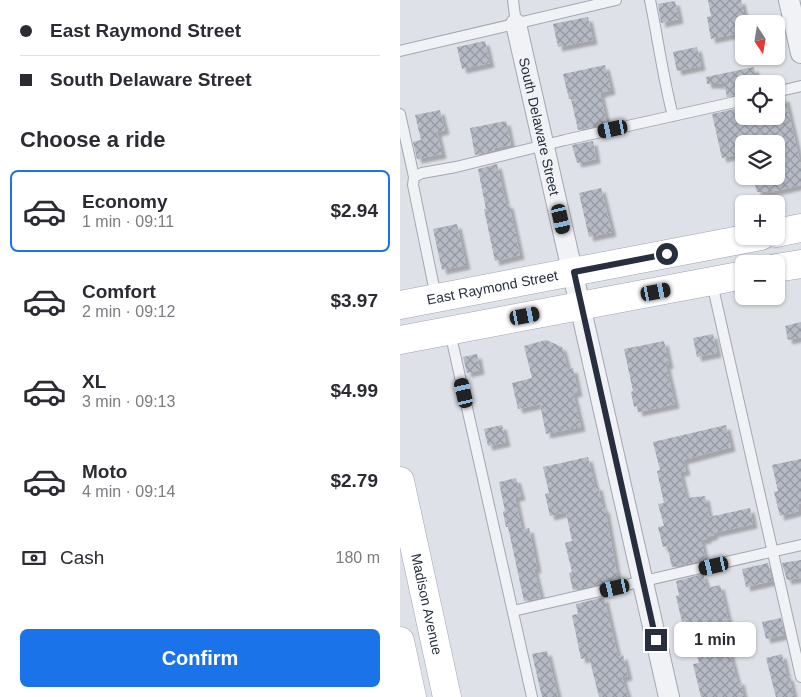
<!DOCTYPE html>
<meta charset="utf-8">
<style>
:root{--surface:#fff;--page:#f7f7f7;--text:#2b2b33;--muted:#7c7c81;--line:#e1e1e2;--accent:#1a73e8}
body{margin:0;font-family:Arial,sans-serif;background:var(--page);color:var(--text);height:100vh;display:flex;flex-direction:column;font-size:19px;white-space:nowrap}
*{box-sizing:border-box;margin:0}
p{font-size:16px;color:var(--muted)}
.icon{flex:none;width:28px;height:28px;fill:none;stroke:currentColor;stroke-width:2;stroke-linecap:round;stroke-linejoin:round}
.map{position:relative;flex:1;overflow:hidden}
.panel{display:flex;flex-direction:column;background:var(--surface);width:400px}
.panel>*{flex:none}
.banner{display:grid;align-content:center;height:110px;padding:0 20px;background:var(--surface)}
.needle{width:32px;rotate:168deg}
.fabs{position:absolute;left:335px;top:15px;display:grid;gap:10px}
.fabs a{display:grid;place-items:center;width:50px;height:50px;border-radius:8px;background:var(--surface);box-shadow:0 1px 4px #0004;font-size:25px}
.end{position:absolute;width:22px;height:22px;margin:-11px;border:6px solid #272f3e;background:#fff;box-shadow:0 0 0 2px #fff}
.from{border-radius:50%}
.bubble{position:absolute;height:35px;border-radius:8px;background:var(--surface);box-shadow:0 1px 4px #0004;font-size:16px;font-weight:700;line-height:35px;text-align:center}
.car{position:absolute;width:15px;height:30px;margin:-15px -8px;border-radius:6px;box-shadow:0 0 4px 1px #0007;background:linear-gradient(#222 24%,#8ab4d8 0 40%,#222 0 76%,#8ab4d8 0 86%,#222 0)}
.banner b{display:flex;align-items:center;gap:18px;height:48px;font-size:19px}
.banner b+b{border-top:1px solid var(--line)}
.banner i{width:12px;height:12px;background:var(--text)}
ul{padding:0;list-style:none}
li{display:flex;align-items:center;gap:15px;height:82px;margin:0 10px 8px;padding:0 10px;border:2px solid transparent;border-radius:8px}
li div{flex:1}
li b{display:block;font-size:19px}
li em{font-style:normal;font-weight:700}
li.selected{border-color:var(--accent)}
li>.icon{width:45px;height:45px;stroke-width:1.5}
h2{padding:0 20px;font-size:22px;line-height:60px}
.pay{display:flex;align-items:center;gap:12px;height:55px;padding:0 20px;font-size:19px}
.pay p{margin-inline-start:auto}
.action{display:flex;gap:10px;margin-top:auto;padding:10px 20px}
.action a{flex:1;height:58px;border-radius:8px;background:var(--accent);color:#fff;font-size:20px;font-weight:700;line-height:58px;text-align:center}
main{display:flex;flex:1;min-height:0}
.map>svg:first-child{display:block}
</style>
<main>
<section class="panel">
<div class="banner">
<b><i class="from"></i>East Raymond Street</b>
<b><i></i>South Delaware Street</b>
</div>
<h2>Choose a ride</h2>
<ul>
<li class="selected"><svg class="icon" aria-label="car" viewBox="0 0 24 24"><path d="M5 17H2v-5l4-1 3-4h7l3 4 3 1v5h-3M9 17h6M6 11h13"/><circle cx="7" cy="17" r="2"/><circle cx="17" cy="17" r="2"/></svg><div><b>Economy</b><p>1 min · 09:11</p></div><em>$2.94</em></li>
<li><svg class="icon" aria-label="car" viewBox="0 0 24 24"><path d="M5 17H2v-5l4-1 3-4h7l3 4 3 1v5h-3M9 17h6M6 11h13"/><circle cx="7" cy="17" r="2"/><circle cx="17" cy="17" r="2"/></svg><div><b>Comfort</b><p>2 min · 09:12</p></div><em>$3.97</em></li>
<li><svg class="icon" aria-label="car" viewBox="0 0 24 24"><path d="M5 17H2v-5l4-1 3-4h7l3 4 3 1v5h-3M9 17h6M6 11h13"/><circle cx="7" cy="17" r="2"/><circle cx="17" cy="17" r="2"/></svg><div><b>XL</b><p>3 min · 09:13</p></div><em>$4.99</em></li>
<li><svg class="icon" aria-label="car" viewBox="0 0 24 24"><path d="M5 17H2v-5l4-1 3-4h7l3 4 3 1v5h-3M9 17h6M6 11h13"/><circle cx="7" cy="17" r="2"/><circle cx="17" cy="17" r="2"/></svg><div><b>Moto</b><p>4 min · 09:14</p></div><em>$2.79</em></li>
</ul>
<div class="pay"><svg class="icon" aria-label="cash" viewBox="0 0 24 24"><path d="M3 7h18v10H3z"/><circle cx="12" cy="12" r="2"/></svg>Cash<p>180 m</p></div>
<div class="action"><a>Confirm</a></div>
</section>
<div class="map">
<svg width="401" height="697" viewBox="0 0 401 697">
<defs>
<pattern id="building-cross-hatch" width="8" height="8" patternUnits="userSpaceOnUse" patternTransform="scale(1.25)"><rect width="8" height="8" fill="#b5bac4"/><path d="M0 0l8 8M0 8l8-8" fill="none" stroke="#9398a1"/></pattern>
<filter id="shadow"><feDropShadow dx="4.5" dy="4.5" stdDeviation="1" flood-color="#0004"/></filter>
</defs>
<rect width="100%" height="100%" fill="#dee1e7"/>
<path fill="url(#building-cross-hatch)" filter="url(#shadow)" d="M308,0H341L346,24H344V32L311,39L307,17L311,16Z
M275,1L279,19L261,23L258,4Z
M188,17L193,40L158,47L153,24Z
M85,41L90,63L62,69L57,47Z
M297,47L301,66L277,71L273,52Z
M205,65L211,90L200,93L207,124L178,130L171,99H169L163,74Z
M354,67L358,84H344V93L327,97L324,84H307L306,77Z
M385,97L401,166V185L370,192H357L353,176H376V144H344V153L322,158L312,114L344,107V116H376V99Z
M40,110L45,130L37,132L42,154L17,159L13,142L21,140L15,115Z
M106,121L111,145L94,148L95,150L75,155L70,128Z
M193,141L196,159L177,163L172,145Z
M97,164L106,204H109L120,255L95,261L84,209H86L78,169Z
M201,188L212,232L189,237L179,193Z
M57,224L66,265L42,270L33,229Z
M401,322V337L388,340L385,326Z
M313,334L317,353L297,357L293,338Z
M146,340L162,347L168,370L173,368L178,392L173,393L181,427L146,434L140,404L118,409L112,383L132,378L124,346Z
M264,341L269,364L266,365L275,404L238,412L237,406L234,407L231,392L233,391L224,349Z
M77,354L80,370L67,373L63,357Z
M102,425L106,442L88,446L84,429Z
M326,425L331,447L283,460L286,471L280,472L286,498L305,496L309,517L350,508L353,524L313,533L314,535L307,537V539L301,540L305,558L300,560V561L272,567L267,546L263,547L258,527L264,526L258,504L264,503L257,471L260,470L253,442Z
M188,457L195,486H198L203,508H205L218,580L173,590L169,573L172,572L165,543L172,541L166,512L150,516L145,494L149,493L143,467Z
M401,459V503L398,504L399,511L380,516L374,492L378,491L372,465Z
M116,478L121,496L115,497L122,530L129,528L137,568L134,569L141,598L124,601L108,527H106L103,512L105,511L99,482Z
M401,560V578L387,580L382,563Z
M368,563L372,581L346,587L342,569Z
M303,574L307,588L320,585L335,648L329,650L337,681L340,680L344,697H301L293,664L299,663L289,620L282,622L276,596L279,595L276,581Z
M204,597L218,657L223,655L228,676L222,677L228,697H199L189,657L181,659L172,615L178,614L176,604Z
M381,618L384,635L366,639L362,622Z
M147,651L158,697H142L132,654Z
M382,654L387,677L389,676L394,697H376L366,658Z"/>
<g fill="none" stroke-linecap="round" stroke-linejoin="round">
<defs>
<path id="service" d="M113,0L116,24
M250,0C258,39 263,78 273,116
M0,51L216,0
M376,92L401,86
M0,114L14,177L13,185L36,297
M14,177L22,173L56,167L165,140L344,100
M312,283L401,677
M50,332L132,697
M113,611L401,545"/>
<g id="minor">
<path d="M389,0L401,53"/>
<path id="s1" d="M116,24L269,697"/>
</g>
<g id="primary">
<path d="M376,233L401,228"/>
<path d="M376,268L401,264"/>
<path id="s2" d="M0,305L361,236"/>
<path d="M0,340L344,275"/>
<path id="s3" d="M0,481L47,697"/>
<path d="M0,641L12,697"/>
</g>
</defs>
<use href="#service" stroke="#a3a8b1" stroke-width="12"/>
<use href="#minor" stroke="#a3a8b1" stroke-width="22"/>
<use href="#primary" stroke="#9da5b3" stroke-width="29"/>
<use href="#service" stroke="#f0f2f6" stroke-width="10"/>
<use href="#minor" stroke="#f0f2f6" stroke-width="20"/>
<use href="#primary" stroke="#fff" stroke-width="28"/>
</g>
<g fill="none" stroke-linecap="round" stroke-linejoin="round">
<path stroke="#272f3e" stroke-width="6" d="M256,640L174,272L267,254"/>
</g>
<g text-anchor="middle" stroke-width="4.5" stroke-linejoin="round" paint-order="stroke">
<g font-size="14" fill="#272f3e" stroke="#edf0f5">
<text dy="5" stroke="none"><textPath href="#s1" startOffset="105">South Delaware Street</textPath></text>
<text dy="5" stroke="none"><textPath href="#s2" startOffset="94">East Raymond Street</textPath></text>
<text dy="5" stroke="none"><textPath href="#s3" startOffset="126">Madison Avenue</textPath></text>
</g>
</g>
</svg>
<div class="fabs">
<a><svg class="needle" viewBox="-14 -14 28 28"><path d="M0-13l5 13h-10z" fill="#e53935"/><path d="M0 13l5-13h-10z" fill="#7c7c81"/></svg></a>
<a><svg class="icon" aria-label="locate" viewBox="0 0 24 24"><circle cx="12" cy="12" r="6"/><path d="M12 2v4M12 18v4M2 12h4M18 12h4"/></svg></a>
<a><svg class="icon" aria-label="layers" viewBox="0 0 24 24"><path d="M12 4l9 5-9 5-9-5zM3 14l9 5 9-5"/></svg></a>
<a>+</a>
<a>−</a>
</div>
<i class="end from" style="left:267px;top:254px"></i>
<i class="end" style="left:256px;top:640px"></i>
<div class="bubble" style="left:274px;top:622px;width:82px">1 min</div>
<i class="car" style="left:213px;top:129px;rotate:258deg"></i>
<i class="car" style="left:161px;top:219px;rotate:167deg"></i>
<i class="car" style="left:256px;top:292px;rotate:79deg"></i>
<i class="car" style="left:125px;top:316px;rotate:79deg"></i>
<i class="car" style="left:64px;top:393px;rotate:347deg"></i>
<i class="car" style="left:314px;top:566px;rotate:257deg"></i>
<i class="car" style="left:215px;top:588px;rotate:257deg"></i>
</div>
</main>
